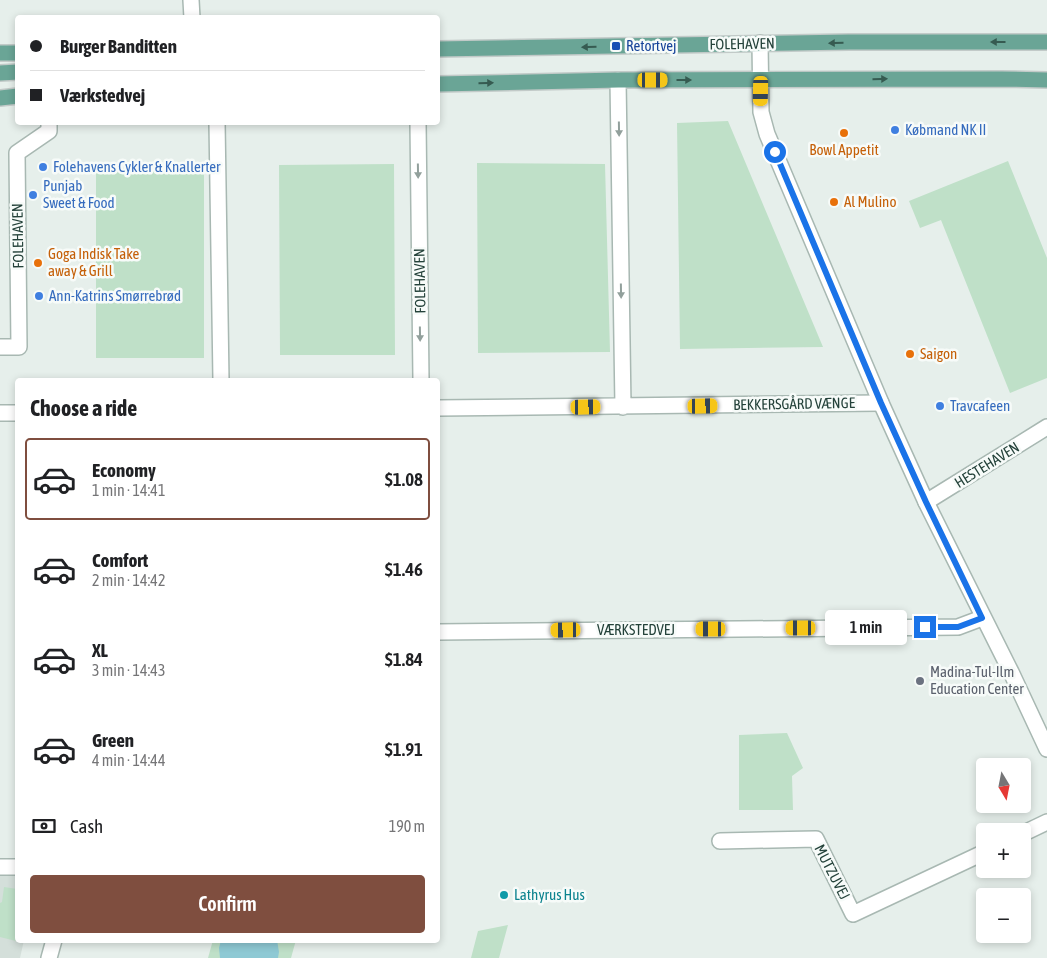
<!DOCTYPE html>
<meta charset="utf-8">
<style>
:root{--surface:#fff;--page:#f2f2f2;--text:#202124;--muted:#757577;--line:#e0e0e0;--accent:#7f4e3f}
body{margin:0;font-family:"Asap Condensed",sans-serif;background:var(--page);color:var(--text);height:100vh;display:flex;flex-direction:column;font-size:19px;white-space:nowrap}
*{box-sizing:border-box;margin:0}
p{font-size:16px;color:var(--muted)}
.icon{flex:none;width:28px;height:28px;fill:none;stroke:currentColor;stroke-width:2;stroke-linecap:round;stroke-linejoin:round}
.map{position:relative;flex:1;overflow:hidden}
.details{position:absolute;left:15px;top:378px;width:425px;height:565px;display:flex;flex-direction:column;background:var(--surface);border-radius:5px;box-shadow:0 2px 8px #0003}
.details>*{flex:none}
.banner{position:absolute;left:15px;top:15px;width:425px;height:110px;border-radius:5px;box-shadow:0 2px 8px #0003;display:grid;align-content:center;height:110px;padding:0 15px;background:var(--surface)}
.needle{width:32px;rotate:170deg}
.buttons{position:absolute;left:976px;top:758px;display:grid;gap:10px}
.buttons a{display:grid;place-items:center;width:55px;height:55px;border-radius:5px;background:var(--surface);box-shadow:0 2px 8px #0003;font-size:25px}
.end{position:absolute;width:22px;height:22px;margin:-11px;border:6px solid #1a73e8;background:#fff;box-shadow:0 0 0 2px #fff}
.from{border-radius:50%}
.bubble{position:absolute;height:35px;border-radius:5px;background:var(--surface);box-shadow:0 2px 8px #0003;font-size:16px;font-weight:600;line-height:35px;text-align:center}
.car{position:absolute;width:15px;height:30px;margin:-15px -8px;border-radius:6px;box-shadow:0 0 4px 1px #0007;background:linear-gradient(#f5c518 24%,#345 0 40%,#f5c518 0 76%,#345 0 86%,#f5c518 0)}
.banner b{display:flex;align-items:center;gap:18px;height:48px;font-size:19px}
.banner b+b{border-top:1px solid var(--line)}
.banner i{width:12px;height:12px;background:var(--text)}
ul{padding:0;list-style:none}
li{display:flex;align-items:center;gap:15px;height:82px;margin:0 10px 8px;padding:0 5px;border:2px solid transparent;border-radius:5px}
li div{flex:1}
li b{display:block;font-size:19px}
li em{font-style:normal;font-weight:600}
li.selected{border-color:var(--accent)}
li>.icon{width:45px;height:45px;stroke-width:1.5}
h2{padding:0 15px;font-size:22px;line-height:60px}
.pay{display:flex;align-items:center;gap:12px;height:55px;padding:0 15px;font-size:19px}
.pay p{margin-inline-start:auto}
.button{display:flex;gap:10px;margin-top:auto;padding:10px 15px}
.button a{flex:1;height:58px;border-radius:5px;background:var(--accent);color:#fff;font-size:20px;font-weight:600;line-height:58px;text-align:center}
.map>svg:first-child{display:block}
</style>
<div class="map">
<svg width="1047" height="958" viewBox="0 0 1047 958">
<rect width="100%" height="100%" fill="#e6efeb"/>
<path fill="#d4dfda" d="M0,858L17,859L18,940H24L20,958H0Z"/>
<path fill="#bfe0c8" d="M728,121L823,347L680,349L677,123Z
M1008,161L1047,258V378L1010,393L941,220L920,228L909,201Z
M477,163L605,164L610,352L478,353Z
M394,164L395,355H280L279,165Z
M96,168H204V358H96Z
M787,733L803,768L792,776L793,810H739V735Z
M4,887L17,889L18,940H21L20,942L0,937V903L2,902Z
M508,925L499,958H471L478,931Z
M213,940H296L291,958H208Z"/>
<path fill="#8ec9d4" d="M221,940H277L279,952L278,958H220L219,948Z"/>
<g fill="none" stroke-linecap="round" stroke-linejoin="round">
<defs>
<path id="minor" d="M191,0L192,18
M618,80L623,407
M217,122L221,380
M418,122L421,380
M0,347H19L17,153L49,131V122
M438,408L881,403
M0,413H18
M926,502L1047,427
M438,632L958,627L982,618
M1022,834L1047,822
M720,841L816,839L853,914L985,852
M0,867H18
M49,958L54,940"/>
<path id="tertiary" d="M760,43L761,112L767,134L881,403L926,502L1011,672L1047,749"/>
<path id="primary" d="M438,49L849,42H1047
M0,53H18
M0,73L18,72
M438,84L618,80L1001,79L1047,80
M0,98L18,96"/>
</defs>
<use href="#minor" stroke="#a8b8b2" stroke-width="18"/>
<use href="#tertiary" stroke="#a8b8b2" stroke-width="18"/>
<use href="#primary" stroke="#c2cac8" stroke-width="18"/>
<use href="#minor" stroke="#fff" stroke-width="15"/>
<use href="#tertiary" stroke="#fff" stroke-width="15"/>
<use href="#primary" stroke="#6aa596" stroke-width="15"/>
</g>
<defs><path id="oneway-solid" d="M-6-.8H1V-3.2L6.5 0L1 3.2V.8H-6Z" transform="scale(1.25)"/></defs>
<g fill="#365b51">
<use href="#oneway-solid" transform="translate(998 42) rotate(-180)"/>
<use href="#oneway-solid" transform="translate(836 43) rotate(179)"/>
<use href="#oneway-solid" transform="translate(589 47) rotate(178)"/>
<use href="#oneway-solid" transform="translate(880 79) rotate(-1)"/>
<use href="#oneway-solid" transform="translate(684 80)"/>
<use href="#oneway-solid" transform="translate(486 83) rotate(-1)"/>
</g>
<g fill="#92a09c">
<use href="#oneway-solid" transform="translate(619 129) rotate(89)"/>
<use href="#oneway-solid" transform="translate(418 171) rotate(89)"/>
<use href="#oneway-solid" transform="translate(621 291) rotate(89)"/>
<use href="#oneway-solid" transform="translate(420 334) rotate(89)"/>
</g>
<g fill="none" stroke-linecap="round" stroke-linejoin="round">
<path stroke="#1a73e8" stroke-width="6" d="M775,152L881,403L926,502L982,618L958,627H925"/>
</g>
<rect fill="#1a4fb4" stroke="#f7fbf9" stroke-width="2" x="611" y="41" width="10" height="10" rx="2.5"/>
<g fill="#3f7fe0" stroke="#f7fbf9" stroke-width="2">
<circle cx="895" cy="130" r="5"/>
<circle cx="43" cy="167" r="5"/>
<circle cx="33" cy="195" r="5"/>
<circle cx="39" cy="296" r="5"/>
<circle cx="940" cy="406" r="5"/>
</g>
<g fill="#e8710a" stroke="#f7fbf9" stroke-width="2">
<circle cx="844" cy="133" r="5"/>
<circle cx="834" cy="202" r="5"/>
<circle cx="38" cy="263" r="5"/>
<circle cx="910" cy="354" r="5"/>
</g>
<circle fill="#6b7280" stroke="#f7fbf9" stroke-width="2" cx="920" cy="681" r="5"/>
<circle fill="#0f9aa8" stroke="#f7fbf9" stroke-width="2" cx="504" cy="895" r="5"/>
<g text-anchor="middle" stroke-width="5" stroke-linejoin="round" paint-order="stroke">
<g font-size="15" fill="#24423a" stroke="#f7fbf9">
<text transform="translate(742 44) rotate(-1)" y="5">FOLEHAVEN</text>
<text transform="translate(18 236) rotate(-91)" y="5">FOLEHAVEN</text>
<text transform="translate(420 281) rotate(-91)" y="5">FOLEHAVEN</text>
<text transform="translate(794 404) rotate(-1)" y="5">BEKKERSGÅRD VÆNGE</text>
<text transform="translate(987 465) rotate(-32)" y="5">HESTEHAVEN</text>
<text x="636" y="635">VÆRKSTEDVEJ</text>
<text transform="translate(832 872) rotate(63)" y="5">MUTZUVEJ</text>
</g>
<g font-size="15" fill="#164399" stroke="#f7fbf9" text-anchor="start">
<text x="626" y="51">Retortvej</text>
</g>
<g font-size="15" fill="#366cbe" stroke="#f7fbf9" text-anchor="start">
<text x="905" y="135">Købmand NK II</text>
<text x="53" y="172">Folehavens Cykler &amp; Knallerter</text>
<text x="43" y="191">Punjab<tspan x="43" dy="17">Sweet &amp; Food</tspan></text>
<text x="49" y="301">Ann-Katrins Smørrebrød</text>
<text x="950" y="411">Travcafeen</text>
</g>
<g font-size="15" fill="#c56008" stroke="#f7fbf9" text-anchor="start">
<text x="844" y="155" text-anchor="middle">Bowl Appetit</text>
<text x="844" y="207">Al Mulino</text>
<text x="48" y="259">Goga Indisk Take<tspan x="48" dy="17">away &amp; Grill</tspan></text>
<text x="920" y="359">Saigon</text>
</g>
<g font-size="15" fill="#5b616d" stroke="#f7fbf9" text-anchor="start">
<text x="930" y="677">Madina-Tul-Ilm<tspan x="930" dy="17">Education Center</tspan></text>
</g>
<g font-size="15" fill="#0d838f" stroke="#f7fbf9" text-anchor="start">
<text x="514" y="900">Lathyrus Hus</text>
</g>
</g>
</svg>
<div class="buttons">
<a><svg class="needle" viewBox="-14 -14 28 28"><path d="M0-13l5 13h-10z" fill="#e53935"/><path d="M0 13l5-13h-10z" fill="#757577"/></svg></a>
<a>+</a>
<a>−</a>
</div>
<i class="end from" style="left:775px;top:152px"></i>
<i class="end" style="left:925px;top:627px"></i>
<div class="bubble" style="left:825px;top:610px;width:82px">1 min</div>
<i class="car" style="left:653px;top:80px;rotate:90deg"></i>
<i class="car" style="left:761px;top:91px;rotate:181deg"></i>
<i class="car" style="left:703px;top:406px;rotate:89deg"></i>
<i class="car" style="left:586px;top:407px;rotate:89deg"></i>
<i class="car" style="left:801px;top:628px;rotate:270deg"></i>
<i class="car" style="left:711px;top:629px;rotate:270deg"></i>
<i class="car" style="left:566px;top:630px;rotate:269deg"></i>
<div class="banner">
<b><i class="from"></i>Burger Banditten</b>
<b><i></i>Værkstedvej</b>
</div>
<section class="details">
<h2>Choose a ride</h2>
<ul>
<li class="selected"><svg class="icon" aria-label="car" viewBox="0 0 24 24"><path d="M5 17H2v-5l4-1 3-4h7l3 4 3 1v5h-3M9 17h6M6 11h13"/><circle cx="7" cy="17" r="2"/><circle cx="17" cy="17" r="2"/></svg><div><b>Economy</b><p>1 min · 14:41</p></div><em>$1.08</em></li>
<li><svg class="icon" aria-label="car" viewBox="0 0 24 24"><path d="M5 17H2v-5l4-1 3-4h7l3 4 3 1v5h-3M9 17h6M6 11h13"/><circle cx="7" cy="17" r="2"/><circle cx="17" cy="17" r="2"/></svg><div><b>Comfort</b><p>2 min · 14:42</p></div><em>$1.46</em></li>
<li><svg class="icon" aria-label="car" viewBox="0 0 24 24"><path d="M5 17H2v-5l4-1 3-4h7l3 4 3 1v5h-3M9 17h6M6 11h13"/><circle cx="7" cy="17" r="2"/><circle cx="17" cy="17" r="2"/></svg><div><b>XL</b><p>3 min · 14:43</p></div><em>$1.84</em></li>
<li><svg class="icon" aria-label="car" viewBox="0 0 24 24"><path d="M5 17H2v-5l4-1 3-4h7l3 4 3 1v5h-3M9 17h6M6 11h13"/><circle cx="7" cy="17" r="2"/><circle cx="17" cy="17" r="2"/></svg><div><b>Green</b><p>4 min · 14:44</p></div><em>$1.91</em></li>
</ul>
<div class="pay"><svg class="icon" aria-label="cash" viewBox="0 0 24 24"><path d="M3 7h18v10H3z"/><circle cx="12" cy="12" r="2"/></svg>Cash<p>190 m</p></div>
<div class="button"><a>Confirm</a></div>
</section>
</div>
